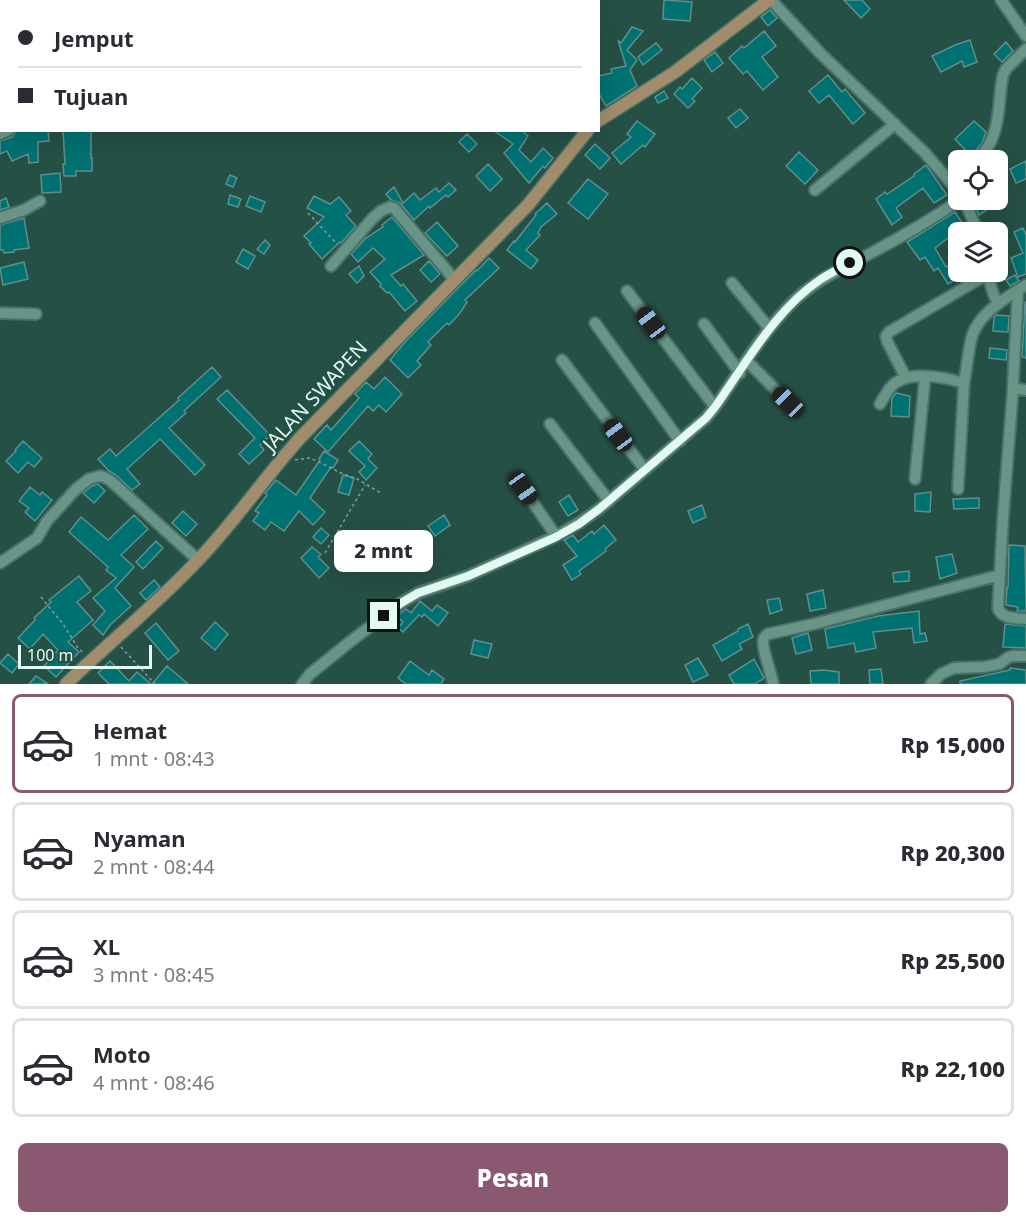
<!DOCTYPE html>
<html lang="id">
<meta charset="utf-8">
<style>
:root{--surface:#fff;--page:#f7f7f7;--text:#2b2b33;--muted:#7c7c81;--line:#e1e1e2;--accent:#8a5871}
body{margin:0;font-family:"Noto Sans",sans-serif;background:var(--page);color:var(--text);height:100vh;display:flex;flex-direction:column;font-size:22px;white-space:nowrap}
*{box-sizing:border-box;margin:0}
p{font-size:20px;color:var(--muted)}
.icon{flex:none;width:33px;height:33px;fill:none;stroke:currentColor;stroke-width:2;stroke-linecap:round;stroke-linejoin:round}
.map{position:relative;height:684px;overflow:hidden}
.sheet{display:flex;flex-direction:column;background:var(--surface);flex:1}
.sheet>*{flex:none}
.guide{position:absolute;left:0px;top:0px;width:600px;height:132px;box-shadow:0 6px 24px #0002;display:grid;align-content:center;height:132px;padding:0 18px;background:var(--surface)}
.fabs{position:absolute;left:948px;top:150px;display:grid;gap:12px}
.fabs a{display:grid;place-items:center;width:60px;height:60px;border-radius:9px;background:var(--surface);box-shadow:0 6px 24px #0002;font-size:30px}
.scale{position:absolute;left:18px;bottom:15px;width:134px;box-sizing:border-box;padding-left:6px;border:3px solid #e3faf2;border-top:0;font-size:16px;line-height:21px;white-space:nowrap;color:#e3faf2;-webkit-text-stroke:4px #255045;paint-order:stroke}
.end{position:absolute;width:27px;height:27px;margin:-14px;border:8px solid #e3faf2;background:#111;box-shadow:0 0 0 3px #111}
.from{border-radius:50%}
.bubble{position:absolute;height:42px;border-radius:9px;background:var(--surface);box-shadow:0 6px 24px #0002;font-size:20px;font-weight:800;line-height:42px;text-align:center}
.car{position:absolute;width:18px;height:36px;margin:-18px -9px;border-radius:8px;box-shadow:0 0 4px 2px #0007;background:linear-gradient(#222 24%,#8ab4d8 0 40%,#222 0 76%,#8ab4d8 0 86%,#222 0)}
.guide b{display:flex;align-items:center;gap:21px;height:57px;font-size:22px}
.guide b+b{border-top:2px solid var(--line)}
.guide i{width:15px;height:15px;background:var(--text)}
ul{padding:10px 0 0;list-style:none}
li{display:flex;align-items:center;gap:18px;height:99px;margin:0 12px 9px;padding:0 6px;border:3px solid var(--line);border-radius:9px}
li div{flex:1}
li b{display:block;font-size:22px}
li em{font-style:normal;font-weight:800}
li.active{border-color:var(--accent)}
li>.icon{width:54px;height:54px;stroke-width:1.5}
.button{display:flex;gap:12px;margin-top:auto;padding:12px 18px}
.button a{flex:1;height:69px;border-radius:9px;background:var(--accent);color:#fff;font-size:24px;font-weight:800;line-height:69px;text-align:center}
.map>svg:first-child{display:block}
</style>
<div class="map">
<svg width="1026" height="684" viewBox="0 0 1026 684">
<rect width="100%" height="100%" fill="#255045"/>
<path fill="#007171" stroke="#5f8f8f" stroke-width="1.5" d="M664,0L692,2L690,21L663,19Z
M844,0H862L870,9L861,18Z
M770,10L777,18L768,26L761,17Z
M632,27L643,31L627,50L637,60L630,70L637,86L606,106L598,92V76L612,73L611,69L626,66L618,40L621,43Z
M764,31L776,46L762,57L778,77L763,90L747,71L743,74L729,58L742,46L744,48Z
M970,40L977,62L964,67L962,61L941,72L932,56L955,45Z
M1006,42L1013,51L1002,62L994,54Z
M656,43L662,50L643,65L638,57Z
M715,52L723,63L712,72L704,60Z
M828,75L842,92L845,89L865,113L853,124L829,95L819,103L809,91Z
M692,78L702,88L692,99L695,101L688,108L674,94L680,87L682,89Z
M664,91L668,98L658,103L655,97Z
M740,109L748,118L736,128L728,118Z
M637,121L655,134L645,147L643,145L621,164L612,153L631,137L627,134Z
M974,121L986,132L982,143L971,156L955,139Z
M16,130H48L49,141L38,142V162L29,163L28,154L12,161L7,151L0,154V141L13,137Z
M63,130H91V158H92V171H76V176H64L63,164H65Z
M493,130H521L528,136L519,150L531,162L543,148L553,158L545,168L543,166L529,183L504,153L513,144Z
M467,134L477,144L469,152L459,142Z
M595,144L610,158L600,169L585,155Z
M799,152L818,170L805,184L786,166Z
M1026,161V179L1016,183L1010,169Z
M488,164L502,179L490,191L476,176Z
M926,165L947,195L934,203L923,188L896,208L902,217L892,225L876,199L885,192L887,194L914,176V174Z
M60,173L61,192L42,193L41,175Z
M230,175L237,178L233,187L226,184Z
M588,179L608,194L588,219L568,203Z
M449,183L456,190L448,197L446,195L430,208L429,206L414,220L400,203L391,200L386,194L394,187L403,203L414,193L420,200L436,188L439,192Z
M230,195L241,199L238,207L228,204Z
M250,196L265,202L261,212L246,206Z
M314,196L330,204L339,197L351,211L346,215L356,226L341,243L340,242L322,259L309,244L311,243L304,236L324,217L307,208Z
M6,198L9,207L0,210V201Z
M974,200H1001L979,215L973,201Z
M547,203L557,214L541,227L538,233L540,235L526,250L538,260L531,269L507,250L514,241L515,242L536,215L535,214Z
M955,212L968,232H958V252H957L952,235L935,248L946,267L951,263L960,276L948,284L938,268L934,271L925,257L920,260L907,242Z
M392,217L424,255L391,275L401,286L403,284L417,301L405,311L389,292L387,293L380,286L381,284L370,272L385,259L373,248L358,262L351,254L366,238L383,227L382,225Z
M24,218L29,248L14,250V252L4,253L3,250H0V225Z
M437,222L458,246L447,256L425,233Z
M1023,228L1026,235V274L1018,277L1011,258L1023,253L1014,232Z
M265,240L270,245L264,254L257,249Z
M243,249L255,256L248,269L236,262Z
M489,258L499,268L465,300L467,302L460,313L449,325L447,323L428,342L431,345L417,361L421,365L408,378L390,360L405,342L476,270L477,271Z
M429,261L440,274L431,282L420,270Z
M24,262L28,279L3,285L0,268Z
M359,266L364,276L357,283L349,274Z
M1015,275L1019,281L1010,286L1006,280Z
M1025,302H1026V358L1022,357Z
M996,315L1009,316L1008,332L993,331L994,317Z
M990,348L1007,350L1006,360L989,358Z
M212,367L221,377L184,411L186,413L169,428L205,465L195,475L160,439L127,469L140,484L132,490L116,475L109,471L98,459L110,449L116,456L179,400L178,398Z
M385,377L402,394L386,412L379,405L373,411L368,406L328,452L314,439L327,425L331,430L359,398L355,394L366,382L374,389Z
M227,390L270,435L260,445L264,450L249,464L239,454L255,438L217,399Z
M896,393L910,396L909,417L891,416L892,398Z
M23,441L42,458L34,467L28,462L18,473L6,461L16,451L15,450Z
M359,441L372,454L368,459L377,468L366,480L359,472L365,466L349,451Z
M324,451L338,460L333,468L331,467L310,498L325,512L313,525L299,511L284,531L271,522L265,530L253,521L259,513L255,511L267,495L265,493L276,480L296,495L320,460L319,459Z
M343,475L354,478L349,495L338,492Z
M98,484L105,491L94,503L83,493L92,486Z
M30,487L40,495L42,492L52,500L35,521L25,512L29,508L19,501Z
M931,492L930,512L915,511V494Z
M569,495L578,510L568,516L559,502Z
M979,498V508L954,509L953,499Z
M702,505L706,517L693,523L688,511Z
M183,511L197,524L186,536L172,523Z
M134,515L148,529L121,555L134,567L115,588L131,606L110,625L103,635L93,625L105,611L93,598L116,578L106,570L108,567L69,532L81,517L108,540Z
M444,515L450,525L435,536L428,526Z
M604,525L616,540L605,549L606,551L579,571L581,574L572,580L563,565L577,556L564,540L573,535L578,542L592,531L594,534Z
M321,528L329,535L321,544L313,537Z
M156,541L163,548L143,569L136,562Z
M1009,545L1025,546L1026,611H1017L1018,607L1006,605L1007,587H1008Z
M312,547L321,554L318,557L329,568L319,578L301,558Z
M952,554L957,573L940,579L936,557Z
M909,571V581L894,582L893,573Z
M79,576L91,591L77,602L93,620L68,642L79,652L56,677L44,666L58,650L43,634L30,649L18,638L35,620L34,618L51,602L49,600Z
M154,580L160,587L146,600L140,593Z
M823,590L826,608L810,611L807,594Z
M779,598L782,610L770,614L767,600Z
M420,601L432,611L437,605L448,613L438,626L424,614L422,617L419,615L403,632L398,628L403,622L397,616L406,609L411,613Z
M919,611L920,634L925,633L927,641L914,643L912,628L873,632L876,648L856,652L854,643L828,648L825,629L878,616Z
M215,622L228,634L215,650L201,638Z
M156,623L179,651L168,660L145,633Z
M748,624L753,637L739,644L742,649L722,661L713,645L738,631V629Z
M1005,624L1026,626V648L1003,647Z
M808,633L812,650L796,654L792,638Z
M474,640L492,644L488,658L471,654Z
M8,654L19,664L12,673L0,663Z
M698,658L708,675L693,682L685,665Z
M754,659L764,678L755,684H734L729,675Z
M110,661L129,681L137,672L151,684H109L98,673Z
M410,661L429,675L432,670L444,679L441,684H406L398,678Z
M167,666L180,677L188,684H152Z
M1010,668L1026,670V684H960V681L1010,670Z
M881,669L883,684H870L869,670Z
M824,670L839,672V684H811L810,671Z
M36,676L48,684H29Z"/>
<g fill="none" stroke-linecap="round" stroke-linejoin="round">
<defs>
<path id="minor" d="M771,0L821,54L925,153L958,191
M1001,0L1026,36
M0,134L9,130
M978,160C982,155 986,150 989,145C1001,123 998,98 1003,75L1006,69L1026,49
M815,190L895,124
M964,200L978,232
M0,218L24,210L40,201
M331,266L373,218L381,211L390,207L394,208L454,279
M987,272L993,293L998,304
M732,283L769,328
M1018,290L1013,385V388L1026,390
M627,291L715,407
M0,313L36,314
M595,323L680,441
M704,324L740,373
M562,360L645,470
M747,361L788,402
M906,378L887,341L886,336L889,332L988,274
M1013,388L1003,518L998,608C1001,619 1016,618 1026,619
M880,404C883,399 886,393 890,388C906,369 944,377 964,383C967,367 968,351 972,336C980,312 1006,298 1026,285
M550,424L609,501
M915,479L925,377
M523,488L556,536
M958,489L964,383
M0,563L37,538L47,521L76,489L89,479L100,476L104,477L111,481L198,560
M302,684L310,674L351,641L401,603L418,593L468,576L556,536L579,523L599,509L706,418L715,407C740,371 763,331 795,300C818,278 846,267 873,252C903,236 932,219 960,200
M773,684C772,674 760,645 764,638C765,636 767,635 768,634L814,624L1000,575
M931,684L941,674L954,668L984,667L999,664L1009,657L1013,656H1026"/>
<path id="major" d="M598,121L675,72L769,0
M66,684C110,642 158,603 200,558C236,520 265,477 300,438L528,205L588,130"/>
</defs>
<use href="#minor" stroke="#487067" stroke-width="14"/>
<use href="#major" stroke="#487067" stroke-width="15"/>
<path stroke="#80a197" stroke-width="1.5" stroke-dasharray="3 3" stroke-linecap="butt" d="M308,213L337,244
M295,460L309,458L317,461L341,473L357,479L381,493
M325,553L365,485
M41,597L63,624L78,648L84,653
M121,647L155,684"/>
<use href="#minor" stroke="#699588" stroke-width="10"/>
<use href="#major" stroke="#a18c6b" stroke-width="12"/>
</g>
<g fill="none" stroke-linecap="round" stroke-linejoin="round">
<path stroke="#e3faf2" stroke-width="8" d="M384,616L401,603L418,593L468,576L556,537L579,524L599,509L706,418L715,407C747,362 775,310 821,279C830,273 841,268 850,263"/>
</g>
<g text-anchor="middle" stroke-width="4.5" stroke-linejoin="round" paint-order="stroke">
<g font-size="20" fill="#e3faf2" stroke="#255045">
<text transform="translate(315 396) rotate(-47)" y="7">JALAN SWAPEN</text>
</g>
</g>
</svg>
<div class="fabs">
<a><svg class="icon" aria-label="locate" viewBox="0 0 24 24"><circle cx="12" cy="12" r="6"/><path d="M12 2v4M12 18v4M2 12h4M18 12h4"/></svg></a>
<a><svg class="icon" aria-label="layers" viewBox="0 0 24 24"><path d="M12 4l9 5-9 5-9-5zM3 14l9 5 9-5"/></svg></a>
</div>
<div class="scale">100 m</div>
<i class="end from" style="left:850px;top:263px"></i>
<i class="end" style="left:384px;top:616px"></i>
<div class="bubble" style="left:334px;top:530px;width:99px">2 mnt</div>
<i class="car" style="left:651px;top:323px;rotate:323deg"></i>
<i class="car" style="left:788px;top:402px;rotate:315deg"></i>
<i class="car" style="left:618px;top:435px;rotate:323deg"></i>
<i class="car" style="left:523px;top:488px;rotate:145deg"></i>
<div class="guide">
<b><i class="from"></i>Jemput</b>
<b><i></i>Tujuan</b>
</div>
</div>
<section class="sheet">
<ul>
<li class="active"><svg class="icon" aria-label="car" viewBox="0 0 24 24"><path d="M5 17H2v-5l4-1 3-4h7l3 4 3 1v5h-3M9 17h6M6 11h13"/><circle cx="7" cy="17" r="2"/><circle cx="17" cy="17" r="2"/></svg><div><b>Hemat</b><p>1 mnt · 08:43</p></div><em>Rp 15,000</em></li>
<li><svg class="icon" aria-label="car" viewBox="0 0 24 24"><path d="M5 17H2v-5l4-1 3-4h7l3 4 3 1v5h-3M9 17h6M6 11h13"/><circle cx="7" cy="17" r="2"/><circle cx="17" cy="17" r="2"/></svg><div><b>Nyaman</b><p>2 mnt · 08:44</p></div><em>Rp 20,300</em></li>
<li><svg class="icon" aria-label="car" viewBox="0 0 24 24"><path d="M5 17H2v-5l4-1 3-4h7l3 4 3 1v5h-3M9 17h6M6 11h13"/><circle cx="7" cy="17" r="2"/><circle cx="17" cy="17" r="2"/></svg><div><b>XL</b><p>3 mnt · 08:45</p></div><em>Rp 25,500</em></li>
<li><svg class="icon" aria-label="car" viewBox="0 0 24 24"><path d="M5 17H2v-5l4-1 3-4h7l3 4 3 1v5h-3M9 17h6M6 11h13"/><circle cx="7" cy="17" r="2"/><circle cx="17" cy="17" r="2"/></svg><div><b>Moto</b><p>4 mnt · 08:46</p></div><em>Rp 22,100</em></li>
</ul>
<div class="button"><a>Pesan</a></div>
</section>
